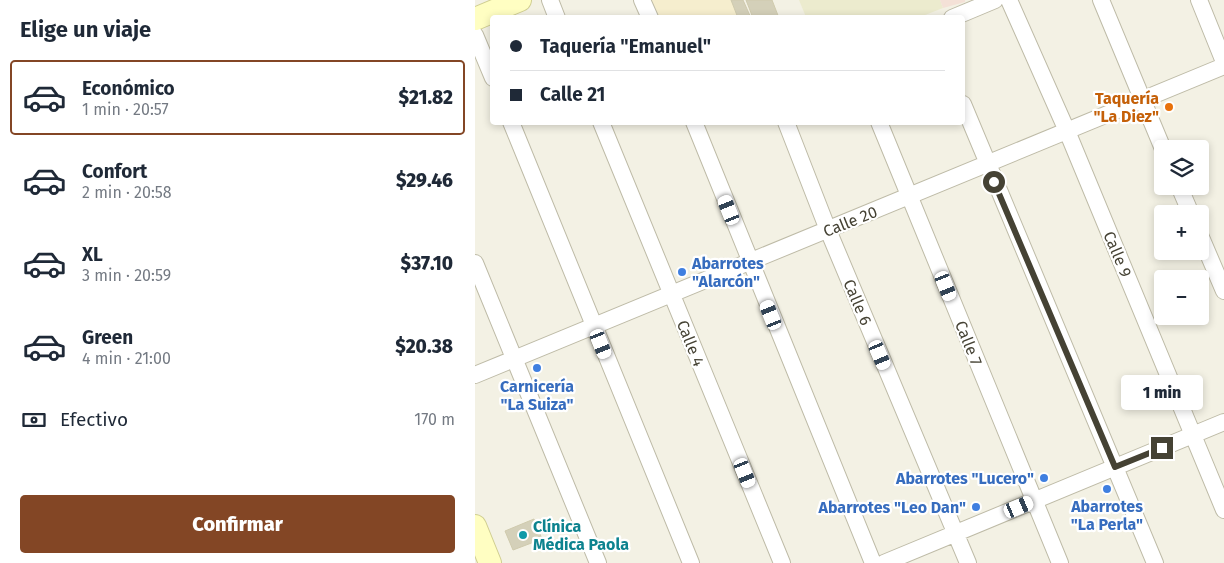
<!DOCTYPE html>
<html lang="es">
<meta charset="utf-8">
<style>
:root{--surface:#fff;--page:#f2f2f3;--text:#1f2937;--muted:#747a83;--line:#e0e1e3;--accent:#834625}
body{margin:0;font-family:"Fira Sans",sans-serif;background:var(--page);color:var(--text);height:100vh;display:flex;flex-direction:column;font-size:19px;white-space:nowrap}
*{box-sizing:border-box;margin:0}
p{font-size:16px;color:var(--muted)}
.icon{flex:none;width:28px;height:28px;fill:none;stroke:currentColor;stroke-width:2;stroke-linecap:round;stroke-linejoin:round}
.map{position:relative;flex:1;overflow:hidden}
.side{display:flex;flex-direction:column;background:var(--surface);width:475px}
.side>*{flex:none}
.top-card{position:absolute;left:15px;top:15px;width:475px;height:110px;border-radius:5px;box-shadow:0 2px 8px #0003;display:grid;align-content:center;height:110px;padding:0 20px;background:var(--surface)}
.fabs{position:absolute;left:679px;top:140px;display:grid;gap:10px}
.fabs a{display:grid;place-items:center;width:55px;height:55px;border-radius:5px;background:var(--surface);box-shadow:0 2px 8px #0003;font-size:25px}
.end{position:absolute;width:22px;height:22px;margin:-11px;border:6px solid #454234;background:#fff;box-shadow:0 0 0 2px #fff}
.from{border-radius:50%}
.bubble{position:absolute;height:35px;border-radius:5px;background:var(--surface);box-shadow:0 2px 8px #0003;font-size:16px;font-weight:800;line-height:35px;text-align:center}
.car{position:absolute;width:15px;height:30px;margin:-15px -8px;border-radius:6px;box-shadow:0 0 4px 1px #0007;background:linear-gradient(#fff 24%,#345 0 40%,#fff 0 76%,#345 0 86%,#fff 0)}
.top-card b{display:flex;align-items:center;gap:18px;height:48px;font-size:19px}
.top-card b+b{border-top:1px solid var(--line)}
.top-card i{width:12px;height:12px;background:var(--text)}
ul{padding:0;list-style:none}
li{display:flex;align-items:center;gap:15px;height:75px;margin:0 10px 8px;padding:0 10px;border:2px solid transparent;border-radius:5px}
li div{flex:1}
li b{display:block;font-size:19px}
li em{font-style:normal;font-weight:800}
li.active{border-color:var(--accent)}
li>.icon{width:45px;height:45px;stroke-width:1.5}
h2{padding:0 20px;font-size:22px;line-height:60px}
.pay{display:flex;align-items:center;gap:12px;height:55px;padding:0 20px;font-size:19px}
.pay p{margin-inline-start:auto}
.primary-button{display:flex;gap:10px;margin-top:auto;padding:10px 20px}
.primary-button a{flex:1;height:58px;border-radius:5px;background:var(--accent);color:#fff;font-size:20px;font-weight:800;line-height:58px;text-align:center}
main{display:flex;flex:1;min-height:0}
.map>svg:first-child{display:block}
</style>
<main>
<section class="side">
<h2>Elige un viaje</h2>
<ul>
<li class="active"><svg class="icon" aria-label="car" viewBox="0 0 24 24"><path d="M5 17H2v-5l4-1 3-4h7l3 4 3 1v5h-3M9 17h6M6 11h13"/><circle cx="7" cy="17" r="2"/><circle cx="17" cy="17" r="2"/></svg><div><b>Económico</b><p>1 min · 20:57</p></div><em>$21.82</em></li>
<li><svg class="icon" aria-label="car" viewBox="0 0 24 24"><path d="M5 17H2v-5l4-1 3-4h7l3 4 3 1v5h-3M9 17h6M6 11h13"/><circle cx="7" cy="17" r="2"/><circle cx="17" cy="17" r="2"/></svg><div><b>Confort</b><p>2 min · 20:58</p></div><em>$29.46</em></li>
<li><svg class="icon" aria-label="car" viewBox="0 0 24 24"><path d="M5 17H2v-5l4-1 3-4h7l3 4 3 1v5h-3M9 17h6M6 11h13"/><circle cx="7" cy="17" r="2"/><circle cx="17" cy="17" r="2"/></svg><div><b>XL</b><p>3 min · 20:59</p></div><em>$37.10</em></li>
<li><svg class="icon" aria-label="car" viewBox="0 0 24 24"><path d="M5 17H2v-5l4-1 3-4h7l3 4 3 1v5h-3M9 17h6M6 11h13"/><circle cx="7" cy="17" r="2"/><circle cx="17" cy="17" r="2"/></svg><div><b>Green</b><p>4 min · 21:00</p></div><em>$20.38</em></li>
</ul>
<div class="pay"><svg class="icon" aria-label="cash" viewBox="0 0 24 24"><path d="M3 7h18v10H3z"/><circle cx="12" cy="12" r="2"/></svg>Efectivo<p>170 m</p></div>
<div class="primary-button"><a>Confirmar</a></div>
</section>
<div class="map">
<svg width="749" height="563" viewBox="0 0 749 563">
<rect width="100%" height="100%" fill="#f3f1e4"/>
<path fill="#f6eece" d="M175,0H256L263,17H182Z"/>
<path fill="#ecebce" d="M324,0H465L468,8L445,17H331Z"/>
<path fill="#f4e1d7" d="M465,0H490V2L468,8Z"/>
<path fill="#d4d0b9" stroke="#cfcaad" d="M256,0H268L276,18H263Z
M271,0H297L304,18H278Z
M59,519L67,539L38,550L30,531Z"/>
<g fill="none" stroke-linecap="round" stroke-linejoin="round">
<defs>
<path id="street" d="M75,0L82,18
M167,0L175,18
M534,0L592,131L749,510
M626,0L688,149
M724,0L749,62
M477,18L520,0
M0,35L18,78
M488,104L680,563
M36,122L216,563
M126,122L307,563
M219,122L398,563
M311,122L353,230L493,563
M404,122L585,563
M704,186L716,214
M725,235L749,291
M0,263L123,563
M0,375L749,66
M409,563L749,422"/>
<path id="secondary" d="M0,19L45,0
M0,526L15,563"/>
</defs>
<use href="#street" stroke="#bebba7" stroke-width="18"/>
<use href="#secondary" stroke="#d0ce91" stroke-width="24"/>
<use href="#street" stroke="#fff" stroke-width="16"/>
<use href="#secondary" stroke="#fffec2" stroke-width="22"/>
</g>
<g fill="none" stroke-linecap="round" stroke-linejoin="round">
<path stroke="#454234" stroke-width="6" d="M519,182L640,467L687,448"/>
</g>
<circle fill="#e8710a" stroke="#fff" stroke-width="2" cx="694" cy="107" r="5"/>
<g fill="#3f7fe0" stroke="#fff" stroke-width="2">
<circle cx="207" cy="272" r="5"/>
<circle cx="62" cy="368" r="5"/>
<circle cx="569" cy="478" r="5"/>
<circle cx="632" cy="489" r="5"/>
<circle cx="501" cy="507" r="5"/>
</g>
<circle fill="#0f9aa8" stroke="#fff" stroke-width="2" cx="48" cy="535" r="5"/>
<g text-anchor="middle" stroke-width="4.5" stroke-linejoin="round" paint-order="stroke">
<g font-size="16" font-weight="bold" fill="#c56008" stroke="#fff" text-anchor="end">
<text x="684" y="104">Taquería<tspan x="684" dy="18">"La Diez"</tspan></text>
</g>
<g font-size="16" fill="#454234" stroke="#fff">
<text transform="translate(375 221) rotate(-22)" y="6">Calle 20</text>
<text transform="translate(643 254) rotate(67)" y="6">Calle 9</text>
<text transform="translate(383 302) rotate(67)" y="6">Calle 6</text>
<text transform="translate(216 343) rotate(68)" y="6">Calle 4</text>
<text transform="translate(494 343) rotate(68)" y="6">Calle 7</text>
</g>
<g font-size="16" font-weight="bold" fill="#366cbe" stroke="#fff">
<text x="217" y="269" text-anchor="start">Abarrotes<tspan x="217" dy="18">"Alarcón"</tspan></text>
<text x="62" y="392">Carnicería<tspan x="62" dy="18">"La Suiza"</tspan></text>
<text x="559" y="484" text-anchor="end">Abarrotes "Lucero"</text>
<text x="632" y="512">Abarrotes<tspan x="632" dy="18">"La Perla"</tspan></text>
<text x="491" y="513" text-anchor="end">Abarrotes "Leo Dan"</text>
</g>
<g font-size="16" font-weight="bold" fill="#0d838f" stroke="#fff" text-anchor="start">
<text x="58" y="532">Clínica<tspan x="58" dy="18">Médica Paola</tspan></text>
</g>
</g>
</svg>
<div class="fabs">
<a><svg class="icon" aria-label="layers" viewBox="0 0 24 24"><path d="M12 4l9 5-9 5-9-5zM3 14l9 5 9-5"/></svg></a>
<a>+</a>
<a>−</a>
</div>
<i class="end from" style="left:519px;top:182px"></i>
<i class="end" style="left:687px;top:448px"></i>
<div class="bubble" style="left:646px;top:375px;width:82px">1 min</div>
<i class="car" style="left:254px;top:210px;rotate:338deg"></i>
<i class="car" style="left:471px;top:286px;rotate:158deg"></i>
<i class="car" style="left:296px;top:315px;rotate:338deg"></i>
<i class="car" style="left:126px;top:344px;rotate:158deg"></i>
<i class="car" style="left:405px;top:355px;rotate:157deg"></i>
<i class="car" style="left:270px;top:473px;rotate:158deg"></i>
<i class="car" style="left:544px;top:507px;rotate:67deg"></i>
<div class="top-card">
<b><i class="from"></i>Taquería &quot;Emanuel&quot;</b>
<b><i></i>Calle 21</b>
</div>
</div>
</main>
